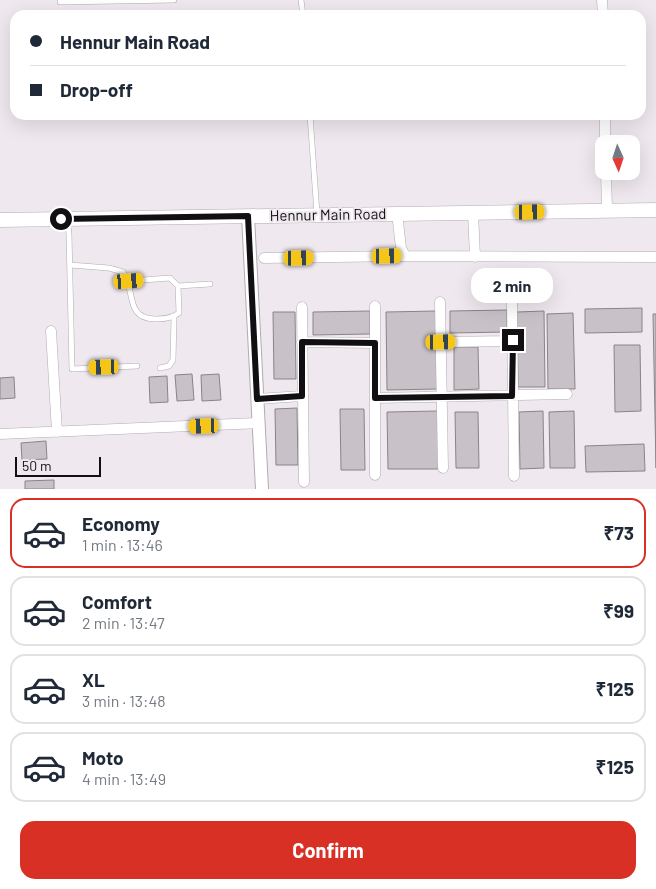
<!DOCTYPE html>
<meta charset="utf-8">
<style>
:root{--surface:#fff;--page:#f6f6f7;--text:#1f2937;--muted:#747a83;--line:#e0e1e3;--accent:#d93025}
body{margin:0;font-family:Barlow,sans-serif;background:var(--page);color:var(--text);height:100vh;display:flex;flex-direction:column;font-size:19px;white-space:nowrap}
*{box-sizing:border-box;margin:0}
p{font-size:16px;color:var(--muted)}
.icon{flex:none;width:28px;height:28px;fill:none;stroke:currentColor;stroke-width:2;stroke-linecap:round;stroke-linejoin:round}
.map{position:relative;height:489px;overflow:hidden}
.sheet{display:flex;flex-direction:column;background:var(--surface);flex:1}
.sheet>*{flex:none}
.banner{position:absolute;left:10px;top:10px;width:636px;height:110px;border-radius:15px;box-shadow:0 5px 20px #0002;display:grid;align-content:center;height:110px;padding:0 20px;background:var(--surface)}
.needle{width:32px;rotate:177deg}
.tools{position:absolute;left:595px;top:135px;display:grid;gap:10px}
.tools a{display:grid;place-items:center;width:45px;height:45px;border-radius:10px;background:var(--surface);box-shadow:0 5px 20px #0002;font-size:25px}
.scale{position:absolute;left:15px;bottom:12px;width:86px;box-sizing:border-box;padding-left:5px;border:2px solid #110f11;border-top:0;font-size:14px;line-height:18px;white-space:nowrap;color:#110f11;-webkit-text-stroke:4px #efe8ee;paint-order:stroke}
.end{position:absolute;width:22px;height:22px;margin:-11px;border:6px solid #110f11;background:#fff;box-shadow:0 0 0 2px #fff}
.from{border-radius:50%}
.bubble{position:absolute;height:35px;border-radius:15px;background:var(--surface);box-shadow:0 5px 20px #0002;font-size:16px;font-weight:700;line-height:35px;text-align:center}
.car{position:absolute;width:15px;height:30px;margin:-15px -8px;border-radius:6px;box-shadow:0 0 4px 1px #0007;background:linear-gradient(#f5c518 24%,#345 0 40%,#f5c518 0 76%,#345 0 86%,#f5c518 0)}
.banner b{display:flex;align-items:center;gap:18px;height:48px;font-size:19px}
.banner b+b{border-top:1px solid var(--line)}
.banner i{width:12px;height:12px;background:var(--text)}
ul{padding:9px 0 0;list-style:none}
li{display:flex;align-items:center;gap:15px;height:70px;margin:0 10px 8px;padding:0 10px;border:2px solid var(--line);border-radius:15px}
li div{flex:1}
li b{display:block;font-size:19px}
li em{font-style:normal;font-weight:700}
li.current{border-color:var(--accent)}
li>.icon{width:45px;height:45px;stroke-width:1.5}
.action{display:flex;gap:10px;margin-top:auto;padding:10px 20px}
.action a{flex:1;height:58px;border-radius:15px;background:var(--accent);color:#fff;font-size:20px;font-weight:700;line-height:58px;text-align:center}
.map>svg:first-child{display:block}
</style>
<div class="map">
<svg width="656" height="489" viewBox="0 0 656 489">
<rect width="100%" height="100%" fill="#efe8ee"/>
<path fill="#c8c1c7" stroke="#8a8489" d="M642,308V332L585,333V309Z
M507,310V332L450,333V311Z
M370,311V334L313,335V312Z
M436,311L438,389L387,390L386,312Z
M544,311L545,387H518L517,312Z
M273,312H295L296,379H274Z
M573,313L575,389H548L547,314Z
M653,314H656V468Z
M614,345H640L641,411L615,412Z
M454,347H478L479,389L454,390Z
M192,374L194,400L177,401L175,375Z
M219,374L221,400L202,401L201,375Z
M167,376L168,402L150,403L149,377Z
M14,377L15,398L0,399V378Z
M297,408L298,465H276L275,409Z
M340,409H364L365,470H341Z
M438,411L439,469H388L387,412Z
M543,411L544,468L520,469L519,412Z
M574,411L575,468H550L549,412Z
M455,412H478L479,468H456Z
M46,441L47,459L22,460L21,443Z
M644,444L645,471L586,472L585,446Z
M54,480V489H25V481Z"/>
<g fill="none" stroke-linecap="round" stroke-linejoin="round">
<defs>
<path id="service" d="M301,0L303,15
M60,2L174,0
M310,115L317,214
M67,219L69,234L72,369L137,366
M70,265L109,268L123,272C136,290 124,320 157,319C165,319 172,318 179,313L178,286L170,278L129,281
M178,286L210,284
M160,368L169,366L173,360L174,317"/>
<path id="minor" d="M602,0L603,15
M605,115V144
M606,171L607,210
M473,212L475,257
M397,213L401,248L405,256L656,257
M264,258L405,256
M440,302L443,468
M512,303L514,476
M375,306V475
M302,307L304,482
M51,331L57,432
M302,342L375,343
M441,342L513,341
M375,398L567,394
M257,399L302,396
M0,434L259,423"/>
<path id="tertiary" d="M248,216L262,489"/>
<path id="secondary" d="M0,220L656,210"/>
</defs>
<use href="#service" stroke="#b2acb1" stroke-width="6"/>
<use href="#minor" stroke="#b2acb1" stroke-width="11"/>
<use href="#tertiary" stroke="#b2acb1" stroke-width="14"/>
<use href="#secondary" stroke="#b2acb1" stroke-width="15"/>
<use href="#service" stroke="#fff" stroke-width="5"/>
<use href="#minor" stroke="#fff" stroke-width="10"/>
<use href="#tertiary" stroke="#fff" stroke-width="12"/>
<use href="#secondary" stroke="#fff" stroke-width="14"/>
</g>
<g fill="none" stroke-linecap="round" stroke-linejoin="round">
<path stroke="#110f11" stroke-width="6" d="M61,219L248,216L257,399L302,396V342L375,343V398L512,396L513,340"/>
</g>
<g text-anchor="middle" stroke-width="4" stroke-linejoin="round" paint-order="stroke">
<g font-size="15" fill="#110f11" stroke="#efe8ee">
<text transform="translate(328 215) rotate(-1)" y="5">Hennur Main Road</text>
</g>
</g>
</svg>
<div class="tools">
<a><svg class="needle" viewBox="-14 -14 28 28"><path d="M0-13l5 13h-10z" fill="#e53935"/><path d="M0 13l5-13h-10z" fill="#747a83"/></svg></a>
</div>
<div class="scale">50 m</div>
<i class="end from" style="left:61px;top:219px"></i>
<i class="end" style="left:513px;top:340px"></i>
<div class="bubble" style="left:471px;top:268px;width:82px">2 min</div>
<i class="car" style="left:530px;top:212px;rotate:89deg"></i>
<i class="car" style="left:387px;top:256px;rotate:89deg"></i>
<i class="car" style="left:299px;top:258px;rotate:89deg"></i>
<i class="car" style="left:129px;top:281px;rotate:86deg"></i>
<i class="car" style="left:441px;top:342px;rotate:89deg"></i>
<i class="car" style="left:104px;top:367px;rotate:268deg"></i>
<i class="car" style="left:204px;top:426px;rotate:268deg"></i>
<div class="banner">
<b><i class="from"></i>Hennur Main Road</b>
<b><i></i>Drop-off</b>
</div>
</div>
<section class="sheet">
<ul>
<li class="current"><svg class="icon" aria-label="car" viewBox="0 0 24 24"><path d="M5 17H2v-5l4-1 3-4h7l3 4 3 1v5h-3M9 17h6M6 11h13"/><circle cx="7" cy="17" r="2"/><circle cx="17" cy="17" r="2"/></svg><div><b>Economy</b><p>1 min · 13:46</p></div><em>₹73</em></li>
<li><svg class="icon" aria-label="car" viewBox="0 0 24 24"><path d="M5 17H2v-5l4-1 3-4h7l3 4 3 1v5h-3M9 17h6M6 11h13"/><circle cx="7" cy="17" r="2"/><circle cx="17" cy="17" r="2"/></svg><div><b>Comfort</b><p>2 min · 13:47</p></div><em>₹99</em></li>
<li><svg class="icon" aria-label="car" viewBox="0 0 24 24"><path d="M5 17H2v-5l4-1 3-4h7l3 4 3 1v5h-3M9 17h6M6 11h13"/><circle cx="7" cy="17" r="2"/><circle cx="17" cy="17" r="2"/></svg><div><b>XL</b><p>3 min · 13:48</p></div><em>₹125</em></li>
<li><svg class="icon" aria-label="car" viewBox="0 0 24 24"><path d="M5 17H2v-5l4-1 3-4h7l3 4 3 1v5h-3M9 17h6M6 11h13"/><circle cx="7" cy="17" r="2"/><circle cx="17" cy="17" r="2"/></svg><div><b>Moto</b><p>4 min · 13:49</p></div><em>₹125</em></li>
</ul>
<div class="action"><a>Confirm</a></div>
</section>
